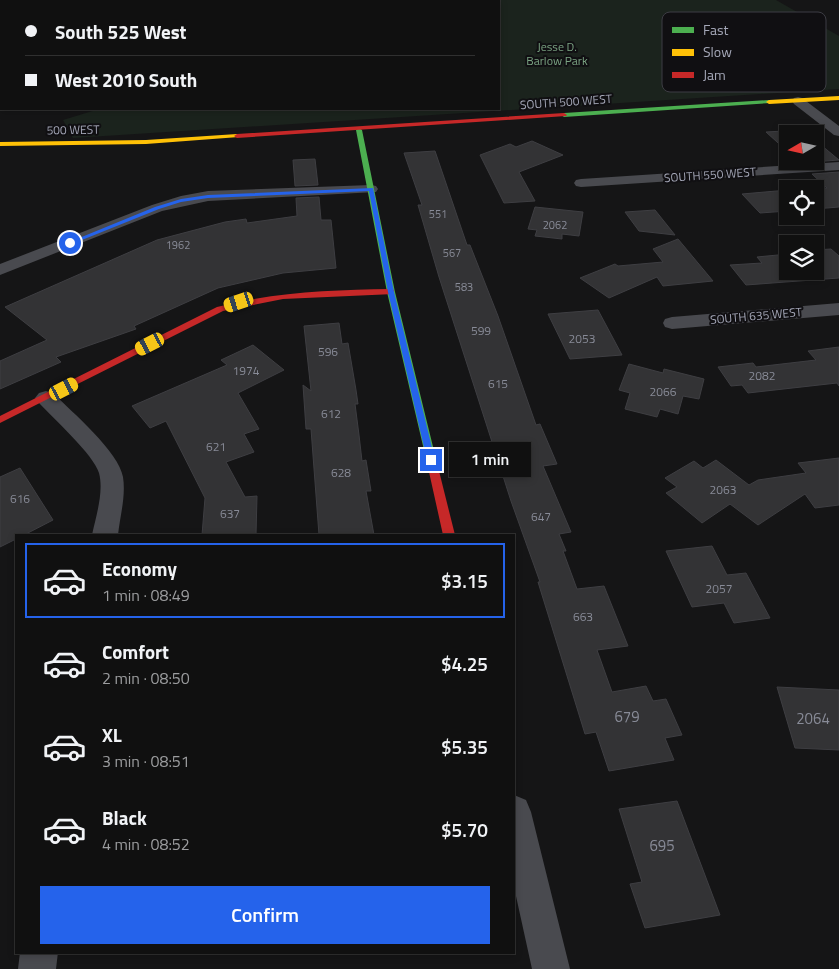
<!DOCTYPE html>
<meta charset="utf-8">
<style>
:root{--surface:#101010;--page:#191919;--text:#f1f3f6;--muted:#9c9d9f;--line:#303030;--accent:#2563eb}
body{margin:0;font-family:"Titillium Web",sans-serif;background:var(--page);color:var(--text);height:100vh;display:flex;flex-direction:column;font-size:19px;white-space:nowrap}
*{box-sizing:border-box;margin:0}
p{font-size:16px;color:var(--muted)}
.icon{flex:none;width:28px;height:28px;fill:none;stroke:currentColor;stroke-width:2;stroke-linecap:round;stroke-linejoin:round}
.map{position:relative;flex:1;overflow:hidden}
.details{position:absolute;left:15px;top:534px;width:500px;height:420px;display:flex;flex-direction:column;background:var(--surface);border-radius:0px;box-shadow:0 2px 8px #0003,0 0 0 1px var(--line)}
.details>*{flex:none}
.guide{position:absolute;left:0px;top:0px;width:500px;height:110px;box-shadow:0 2px 8px #0003,0 0 0 1px var(--line);display:grid;align-content:center;height:110px;padding:0 25px;background:var(--surface)}
.needle{width:32px;rotate:261deg}
.controls{position:absolute;left:779px;top:125px;display:grid;gap:10px}
.controls a{display:grid;place-items:center;width:45px;height:45px;border-radius:0px;background:var(--surface);box-shadow:0 2px 8px #0003,0 0 0 1px var(--line);font-size:25px}
.end{position:absolute;width:22px;height:22px;margin:-11px;border:6px solid #2563eb;background:#fff;box-shadow:0 0 0 2px #fff}
.from{border-radius:50%}
.bubble{position:absolute;height:35px;border-radius:0px;background:var(--surface);box-shadow:0 2px 8px #0003,0 0 0 1px var(--line);font-size:16px;font-weight:600;line-height:35px;text-align:center}
.car{position:absolute;width:15px;height:30px;margin:-15px -8px;border-radius:6px;box-shadow:0 0 4px 1px #0007;background:linear-gradient(#f5c518 24%,#345 0 40%,#f5c518 0 76%,#345 0 86%,#f5c518 0)}
.guide b{display:flex;align-items:center;gap:18px;height:48px;font-size:19px}
.guide b+b{border-top:1px solid var(--line)}
.guide i{width:12px;height:12px;background:var(--text)}
ul{padding:9px 0 0;list-style:none}
li{display:flex;align-items:center;gap:15px;height:75px;margin:0 10px 8px;padding:0 15px;border:2px solid transparent;border-radius:0px}
li div{flex:1}
li b{display:block;font-size:19px}
li em{font-style:normal;font-weight:600}
li.selected{border-color:var(--accent)}
li>.icon{width:45px;height:45px;stroke-width:1.5}
.cta{display:flex;gap:10px;margin-top:auto;padding:10px 25px}
.cta a{flex:1;height:58px;border-radius:0px;background:var(--accent);color:#fff;font-size:20px;font-weight:600;line-height:58px;text-align:center}
.map>svg:first-child{display:block}
</style>
<div class="map">
<svg width="839" height="969" viewBox="0 0 839 969">
<rect width="100%" height="100%" fill="#151516"/>
<path fill="#1b231d" d="M455,0H776L839,36V89L73,138L63,120L99,109H499V1H451Z"/>
<path fill="#333335" stroke="#3e3e42" d="M802,130L807,134H788V152L766,132Z
M815,140L839,160L800,163L798,161H815Z
M532,141L563,155L519,172L535,201L504,203L480,155L510,144L516,147Z
M435,151L467,245H470L498,316L536,425L540,424L557,464L543,466L571,532L559,534L566,551H563L577,589L604,586L628,646L597,650L612,692L646,686L653,701L666,699L682,735L665,738L674,760L609,771L596,732L585,734L538,582H540L511,501L439,277L418,205H422L404,153Z
M315,159L318,185L295,186L293,160Z
M839,172V207L815,209V189H810L827,188L812,174Z
M788,190V211L760,213L742,194Z
M319,197L321,220H331L336,268L283,273L218,288L134,326L136,329L56,357L61,362L0,389V361L47,340L5,307L157,240L225,222L246,219L247,223L297,216L296,198Z
M535,207L583,212L579,236L562,234V239L535,236L537,230L528,229Z
M655,210L675,235L639,231L625,212Z
M678,239L713,281L663,286L657,277L609,298L580,278L615,264L618,266L663,262L653,249Z
M831,249L839,256V278L746,285L730,265L762,263L757,257L788,254V271H815V250Z
M598,310L622,355L570,359L548,314Z
M339,323L342,344L348,343L356,390L358,404H355L359,435L362,461L366,460L371,491H366L374,535H319L311,429H306L303,385L311,391L304,326Z
M253,345L284,370L238,393L259,429L244,434L254,452L226,462L245,497L257,496L256,535H202L205,498L166,421L150,428L132,406L227,365L221,360Z
M839,347V386L837,383L748,393L742,385L731,386L718,367L753,363L756,367L816,360L808,351Z
M629,364L663,373L664,369L704,379L699,399L683,396L678,414L660,409L657,417L625,409L630,393L619,390Z
M839,458V505L815,508L805,494L758,525L730,504L702,523L666,493L677,487L665,478L694,461L703,468L716,460L749,485L758,480L806,473L798,463Z
M20,468L53,520L24,535H16V539L0,547V477Z
M712,546L727,575L746,573L770,618L734,623L724,603L692,607L666,551Z
M777,687L839,690V750L795,748Z
M677,801L720,915L645,928L630,884L642,882L619,809Z"/>
<g fill="none" stroke-linecap="round" stroke-linejoin="round">
<path fill="#494a4f" fill-rule="evenodd" d="M316,0H330L331,1H317Z
M1,84V93L0,94V85Z
M798,97L802,98L839,126V136L834,135L794,104L792,101L794,98Z
M839,162V170L581,187L576,186L574,183L576,180L581,179Z
M371,185L376,186L378,189L376,192L208,201L162,211L0,275V264L152,205L181,196L208,191Z
M839,303V315L672,329L665,327L663,323L665,319L672,317Z
M46,391L53,393C72,412 119,452 123,477C126,496 120,516 118,535H92C96,516 104,492 99,473C94,455 53,418 39,403L35,398L39,393Z
M514,795L526,800L531,812L570,969H532L514,887Z
M20,952H58L56,969H18Z"/>
<path fill="#4caf50" fill-rule="evenodd" d="M769,100L772,102L771,103L564,117L561,115L564,113Z
M359,128L362,130L395,292L437,463L432,467L427,463L387,292L356,130Z"/>
<path fill="#ffc107" fill-rule="evenodd" d="M839,96V100L769,104L766,102L769,100Z
M237,134L239,135V137L146,144L0,146V142L146,140Z"/>
<path fill="#c62828" fill-rule="evenodd" d="M564,113L567,115L566,116L237,138L234,136L237,134Z
M391,289L394,290V294L283,299L223,311L0,423V416L217,307C274,292 332,290 391,289Z
M432,459L437,463L455,535H443L427,463Z"/>
</g>
<path fill="#2563eb" d="M373,188L394,292L435,460L431,463L427,460L388,292L369,191L208,198L181,202L159,209L72,244L67,243L155,207L181,199L208,195Z"/>
<g text-anchor="middle" stroke-width="4" stroke-linejoin="round" paint-order="stroke">
<g font-size="11" fill="#888b97">
<text x="438" y="218">551</text>
<text x="555" y="229">2062</text>
<text x="178" y="249">1962</text>
<text x="452" y="257">567</text>
<text x="464" y="291">583</text>
</g>
<g font-size="12" fill="#7ba483" stroke="#100f12">
<text x="557" y="51">Jesse D.<tspan x="557" dy="14">Barlow Park</tspan></text>
</g>
<g font-size="12" fill="#a5a8b8" stroke="#100f12">
<text transform="translate(566 102) rotate(-4)" y="4">SOUTH 500 WEST</text>
<text transform="translate(73 130) rotate(-1)" y="4">500 WEST</text>
<text transform="translate(710 175) rotate(-4)" y="4">SOUTH 550 WEST</text>
<text transform="translate(756 316) rotate(-5)" y="4">SOUTH 635 WEST</text>
</g>
<g font-size="12" fill="#888b97">
<text x="481" y="335">599</text>
<text x="582" y="343">2053</text>
<text x="328" y="356">596</text>
<text x="246" y="375">1974</text>
<text x="762" y="380">2082</text>
<text x="498" y="388">615</text>
<text x="663" y="396">2066</text>
<text x="331" y="418">612</text>
<text x="216" y="451">621</text>
<text x="341" y="477">628</text>
<text x="723" y="494">2063</text>
<text x="20" y="503">616</text>
<text x="230" y="518">637</text>
<text x="541" y="521">647</text>
<text x="719" y="593">2057</text>
<text x="583" y="621">663</text>
</g>
<g font-size="15" fill="#888b97">
<text x="627" y="722">679</text>
<text x="813" y="724">2064</text>
<text x="662" y="851">695</text>
</g>
</g>
<rect x="662" y="12" width="164" height="80" rx="8" fill="#100f12" stroke="#3d3d44" stroke-width="1"/>
<rect x="672" y="27" width="22" height="6" fill="#4caf50"/>
<rect x="672" y="49" width="22" height="7" fill="#ffc107"/>
<rect x="672" y="72" width="22" height="6" fill="#c62828"/>
<g font-size="14" fill="#a5a8b8">
<text x="703" y="35">Fast</text>
<text x="703" y="57">Slow</text>
<text x="703" y="80">Jam</text>
</g>
</svg>
<div class="controls">
<a><svg class="needle" viewBox="-14 -14 28 28"><path d="M0-13l5 13h-10z" fill="#e53935"/><path d="M0 13l5-13h-10z" fill="#9c9d9f"/></svg></a>
<a><svg class="icon" aria-label="locate" viewBox="0 0 24 24"><circle cx="12" cy="12" r="6"/><path d="M12 2v4M12 18v4M2 12h4M18 12h4"/></svg></a>
<a><svg class="icon" aria-label="layers" viewBox="0 0 24 24"><path d="M12 4l9 5-9 5-9-5zM3 14l9 5 9-5"/></svg></a>
</div>
<i class="end from" style="left:70px;top:243px"></i>
<i class="end" style="left:431px;top:460px"></i>
<div class="bubble" style="left:449px;top:442px;width:82px">1 min</div>
<i class="car" style="left:239px;top:302px;rotate:252deg"></i>
<i class="car" style="left:150px;top:344px;rotate:243deg"></i>
<i class="car" style="left:64px;top:389px;rotate:63deg"></i>
<div class="guide">
<b><i class="from"></i>South 525 West</b>
<b><i></i>West 2010 South</b>
</div>
<section class="details">
<ul>
<li class="selected"><svg class="icon" aria-label="car" viewBox="0 0 24 24"><path d="M5 17H2v-5l4-1 3-4h7l3 4 3 1v5h-3M9 17h6M6 11h13"/><circle cx="7" cy="17" r="2"/><circle cx="17" cy="17" r="2"/></svg><div><b>Economy</b><p>1 min · 08:49</p></div><em>$3.15</em></li>
<li><svg class="icon" aria-label="car" viewBox="0 0 24 24"><path d="M5 17H2v-5l4-1 3-4h7l3 4 3 1v5h-3M9 17h6M6 11h13"/><circle cx="7" cy="17" r="2"/><circle cx="17" cy="17" r="2"/></svg><div><b>Comfort</b><p>2 min · 08:50</p></div><em>$4.25</em></li>
<li><svg class="icon" aria-label="car" viewBox="0 0 24 24"><path d="M5 17H2v-5l4-1 3-4h7l3 4 3 1v5h-3M9 17h6M6 11h13"/><circle cx="7" cy="17" r="2"/><circle cx="17" cy="17" r="2"/></svg><div><b>XL</b><p>3 min · 08:51</p></div><em>$5.35</em></li>
<li><svg class="icon" aria-label="car" viewBox="0 0 24 24"><path d="M5 17H2v-5l4-1 3-4h7l3 4 3 1v5h-3M9 17h6M6 11h13"/><circle cx="7" cy="17" r="2"/><circle cx="17" cy="17" r="2"/></svg><div><b>Black</b><p>4 min · 08:52</p></div><em>$5.70</em></li>
</ul>
<div class="cta"><a>Confirm</a></div>
</section>
</div>
